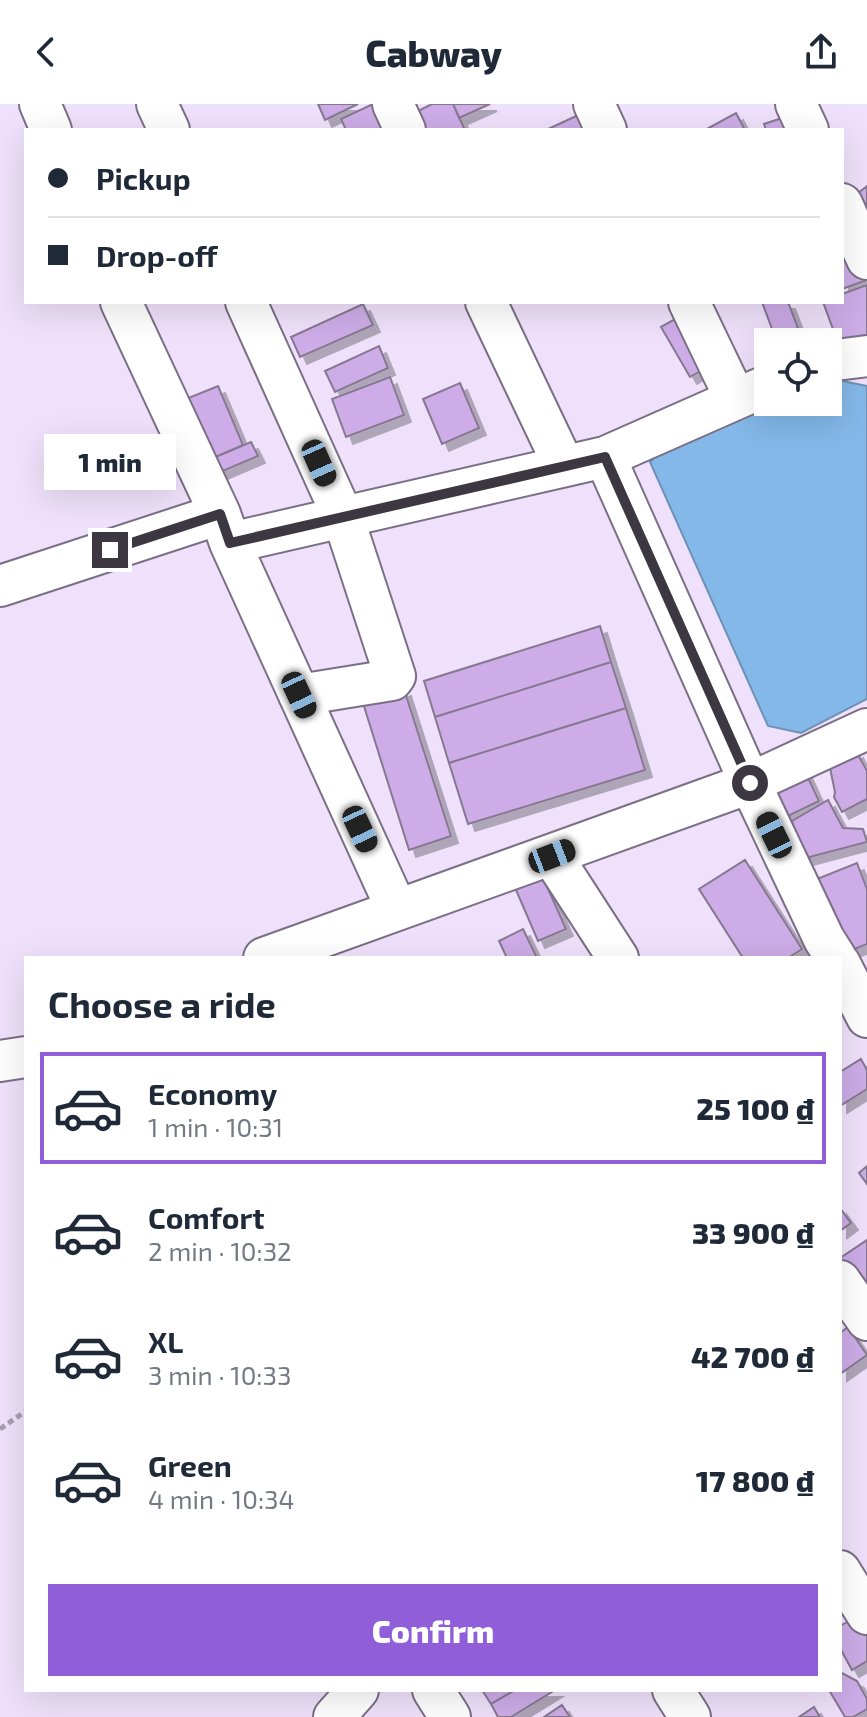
<!DOCTYPE html>
<meta charset="utf-8">
<style>
:root{--surface:#fff;--page:#f6f6f7;--text:#1f2937;--muted:#747a83;--line:#e0e1e3;--accent:#8f5ed8}
body{margin:0;font-family:"Exo 2",sans-serif;background:var(--page);color:var(--text);height:100vh;display:flex;flex-direction:column;font-size:30px;white-space:nowrap}
*{box-sizing:border-box;margin:0}
p{font-size:26px;color:var(--muted)}
.icon{flex:none;width:44px;height:44px;fill:none;stroke:currentColor;stroke-width:2;stroke-linecap:round;stroke-linejoin:round}
.map{position:relative;flex:1;overflow:hidden}
.sheet{position:absolute;left:24px;top:852px;width:818px;height:736px;display:flex;flex-direction:column;background:var(--surface);border-radius:0px;box-shadow:0 8px 32px #0002}
.sheet>*{flex:none}
.guide{position:absolute;left:24px;top:24px;width:820px;height:176px;border-radius:0px;box-shadow:0 8px 32px #0002;display:grid;align-content:center;height:176px;padding:0 24px;background:var(--surface)}
.fabs{position:absolute;left:754px;top:224px;display:grid;gap:16px}
.fabs a{display:grid;place-items:center;width:88px;height:88px;border-radius:0px;background:var(--surface);box-shadow:0 8px 32px #0002;font-size:40px}
.end{position:absolute;width:36px;height:36px;margin:-18px;border:10px solid #3d3741;background:#fff;box-shadow:0 0 0 4px #fff}
.from{border-radius:50%}
.bubble{position:absolute;height:56px;border-radius:0px;background:var(--surface);box-shadow:0 8px 32px #0002;font-size:26px;font-weight:800;line-height:56px;text-align:center}
.car{position:absolute;width:24px;height:48px;margin:-24px -12px;border-radius:10px;box-shadow:0 0 6px 2px #0007;background:linear-gradient(#222 24%,#8ab4d8 0 40%,#222 0 76%,#8ab4d8 0 86%,#222 0)}
.guide b{display:flex;align-items:center;gap:28px;height:76px;font-size:30px}
.guide b+b{border-top:2px solid var(--line)}
.guide i{width:20px;height:20px;background:var(--text)}
ul{padding:0;list-style:none}
li{display:flex;align-items:center;gap:24px;height:112px;margin:0 16px 12px;padding:0 8px;border:4px solid transparent;border-radius:0px}
li div{flex:1}
li b{display:block;font-size:30px}
li em{font-style:normal;font-weight:800}
li.on{border-color:var(--accent)}
li>.icon{width:72px;height:72px;stroke-width:1.5}
h2{padding:0 24px;font-size:36px;line-height:96px}
.action{display:flex;gap:16px;margin-top:auto;padding:16px 24px}
.action a{flex:1;height:92px;border-radius:0px;background:var(--accent);color:#fff;font-size:32px;font-weight:800;line-height:92px;text-align:center}
header{display:flex;justify-content:space-between;align-items:center;height:104px;padding:0 24px;background:var(--surface);font-size:36px;font-weight:800}
.map>svg:first-child{display:block}
</style>
<header><svg class="icon" aria-label="back" viewBox="0 0 24 24"><path d="M15 5l-7 7 7 7"/></svg>Cabway<svg class="icon" aria-label="share" viewBox="0 0 24 24"><path d="M12 15V3M7 8l5-5 5 5M5 13v7h14v-7"/></svg></header>
<div class="map">
<svg width="867" height="1613" viewBox="0 0 867 1613">
<defs>
<filter id="shadow"><feDropShadow dx="7" dy="7" stdDeviation="0" flood-color="#0004"/></filter>
</defs>
<rect width="100%" height="100%" fill="#efe1fb"/>
<path fill="#83b8e8" stroke="#6e91b6" stroke-width="2" d="M828,274L867,282V595L801,629L768,622L650,358L664,343L770,298H828Z"/>
<path fill="#cdace7" stroke="#85788f" stroke-width="2" filter="url(#shadow)" d="M318,0H358L325,16Z
M373,0H382L394,26H346L341,15Z
M432,0H453L465,26H420L412,10Z
M453,0H490L459,14Z
M587,7L591,26H546Z
M736,9L745,26H705Z
M788,12L792,26H766L764,20Z
M867,82V137L853,93Z
M853,140L867,176L842,185V144Z
M867,181V237L841,247L823,198H842V190Z
M762,198H788L798,224L775,233Z
M363,200L373,221L300,253L291,233Z
M686,209L714,259L690,273L661,223Z
M379,242L388,264L335,288L325,267Z
M390,273L404,311L346,333L332,295Z
M460,279L479,324L442,340L423,295Z
M218,282L243,341L211,355L186,295Z
M251,338L258,352L218,369L211,355Z
M600,522L611,558L435,613L424,577Z
M611,558L626,604L449,659L435,613Z
M404,585L451,732L409,746L363,599Z
M626,604L645,666L468,720L449,659Z
M856,647L867,667V695L842,708L834,693L835,688L830,664Z
M803,663L819,697L786,713L764,681Z
M828,696L843,724L863,725L867,738L802,755L792,717Z
M745,756L802,845L788,854H743L699,785Z
M857,759L867,785V840L840,851L812,777Z
M537,760L566,825L538,837L510,772Z
M523,825L537,854H507L499,837Z
M861,955L867,966V985L840,1002V968Z
M867,1062V1080L859,1069Z
M840,1104L851,1119L840,1127Z
M867,1136V1176L856,1184L840,1160V1154Z
M848,1223L867,1251L840,1270V1229Z
M859,1511L867,1525V1557L852,1566L840,1544V1522Z
M840,1568L857,1577L867,1595V1605L853,1613H845L829,1586H840Z
M482,1586H515L491,1600Z
M515,1586H555L511,1613H498L491,1600Z
M562,1601L570,1613H544Z
M814,1603L820,1613H799Z"/>
<g fill="none" stroke-linecap="round" stroke-linejoin="round">
<defs>
<path id="minor" d="M40,0L51,26
M157,0L169,26
M393,0L405,26
M594,0L606,26
M796,0L808,26
M842,100L867,155
M121,198L220,410L230,439L397,806
M246,198L343,413L395,572L392,576L299,591
M486,198L564,362
M689,198L735,294
M828,257L867,252
M605,353L750,679L824,835L836,854
M230,439L605,353L768,281
M0,482L220,410
M552,752L618,854
M264,854L750,679L867,625
M840,860L867,913
M0,957L26,953
M840,1177L867,1216
M840,1467L867,1510
M433,1586L450,1613
M673,1586L690,1613
M334,1613L358,1586"/>
</defs>
<use href="#minor" stroke="#7b6f86" stroke-width="44"/>
<path stroke="#a89db1" stroke-width="5" stroke-dasharray="6 4" stroke-linecap="butt" d="M0,1325L26,1307"/>
<use href="#minor" stroke="#fff" stroke-width="40"/>
</g>
<g fill="none" stroke-linecap="round" stroke-linejoin="round">
<path stroke="#3d3741" stroke-width="10" d="M110,446L220,410L230,439L605,353L750,679"/>
</g>
</svg>
<div class="fabs">
<a><svg class="icon" aria-label="locate" viewBox="0 0 24 24"><circle cx="12" cy="12" r="6"/><path d="M12 2v4M12 18v4M2 12h4M18 12h4"/></svg></a>
</div>
<i class="end from" style="left:750px;top:679px"></i>
<i class="end" style="left:110px;top:446px"></i>
<div class="bubble" style="left:44px;top:330px;width:132px">1 min</div>
<i class="car" style="left:319px;top:359px;rotate:156deg"></i>
<i class="car" style="left:299px;top:591px;rotate:155deg"></i>
<i class="car" style="left:360px;top:725px;rotate:155deg"></i>
<i class="car" style="left:774px;top:731px;rotate:334deg"></i>
<i class="car" style="left:552px;top:752px;rotate:69deg"></i>
<div class="guide">
<b><i class="from"></i>Pickup</b>
<b><i></i>Drop-off</b>
</div>
<section class="sheet">
<h2>Choose a ride</h2>
<ul>
<li class="on"><svg class="icon" aria-label="car" viewBox="0 0 24 24"><path d="M5 17H2v-5l4-1 3-4h7l3 4 3 1v5h-3M9 17h6M6 11h13"/><circle cx="7" cy="17" r="2"/><circle cx="17" cy="17" r="2"/></svg><div><b>Economy</b><p>1 min · 10:31</p></div><em>25 100 ₫</em></li>
<li><svg class="icon" aria-label="car" viewBox="0 0 24 24"><path d="M5 17H2v-5l4-1 3-4h7l3 4 3 1v5h-3M9 17h6M6 11h13"/><circle cx="7" cy="17" r="2"/><circle cx="17" cy="17" r="2"/></svg><div><b>Comfort</b><p>2 min · 10:32</p></div><em>33 900 ₫</em></li>
<li><svg class="icon" aria-label="car" viewBox="0 0 24 24"><path d="M5 17H2v-5l4-1 3-4h7l3 4 3 1v5h-3M9 17h6M6 11h13"/><circle cx="7" cy="17" r="2"/><circle cx="17" cy="17" r="2"/></svg><div><b>XL</b><p>3 min · 10:33</p></div><em>42 700 ₫</em></li>
<li><svg class="icon" aria-label="car" viewBox="0 0 24 24"><path d="M5 17H2v-5l4-1 3-4h7l3 4 3 1v5h-3M9 17h6M6 11h13"/><circle cx="7" cy="17" r="2"/><circle cx="17" cy="17" r="2"/></svg><div><b>Green</b><p>4 min · 10:34</p></div><em>17 800 ₫</em></li>
</ul>
<div class="action"><a>Confirm</a></div>
</section>
</div>
